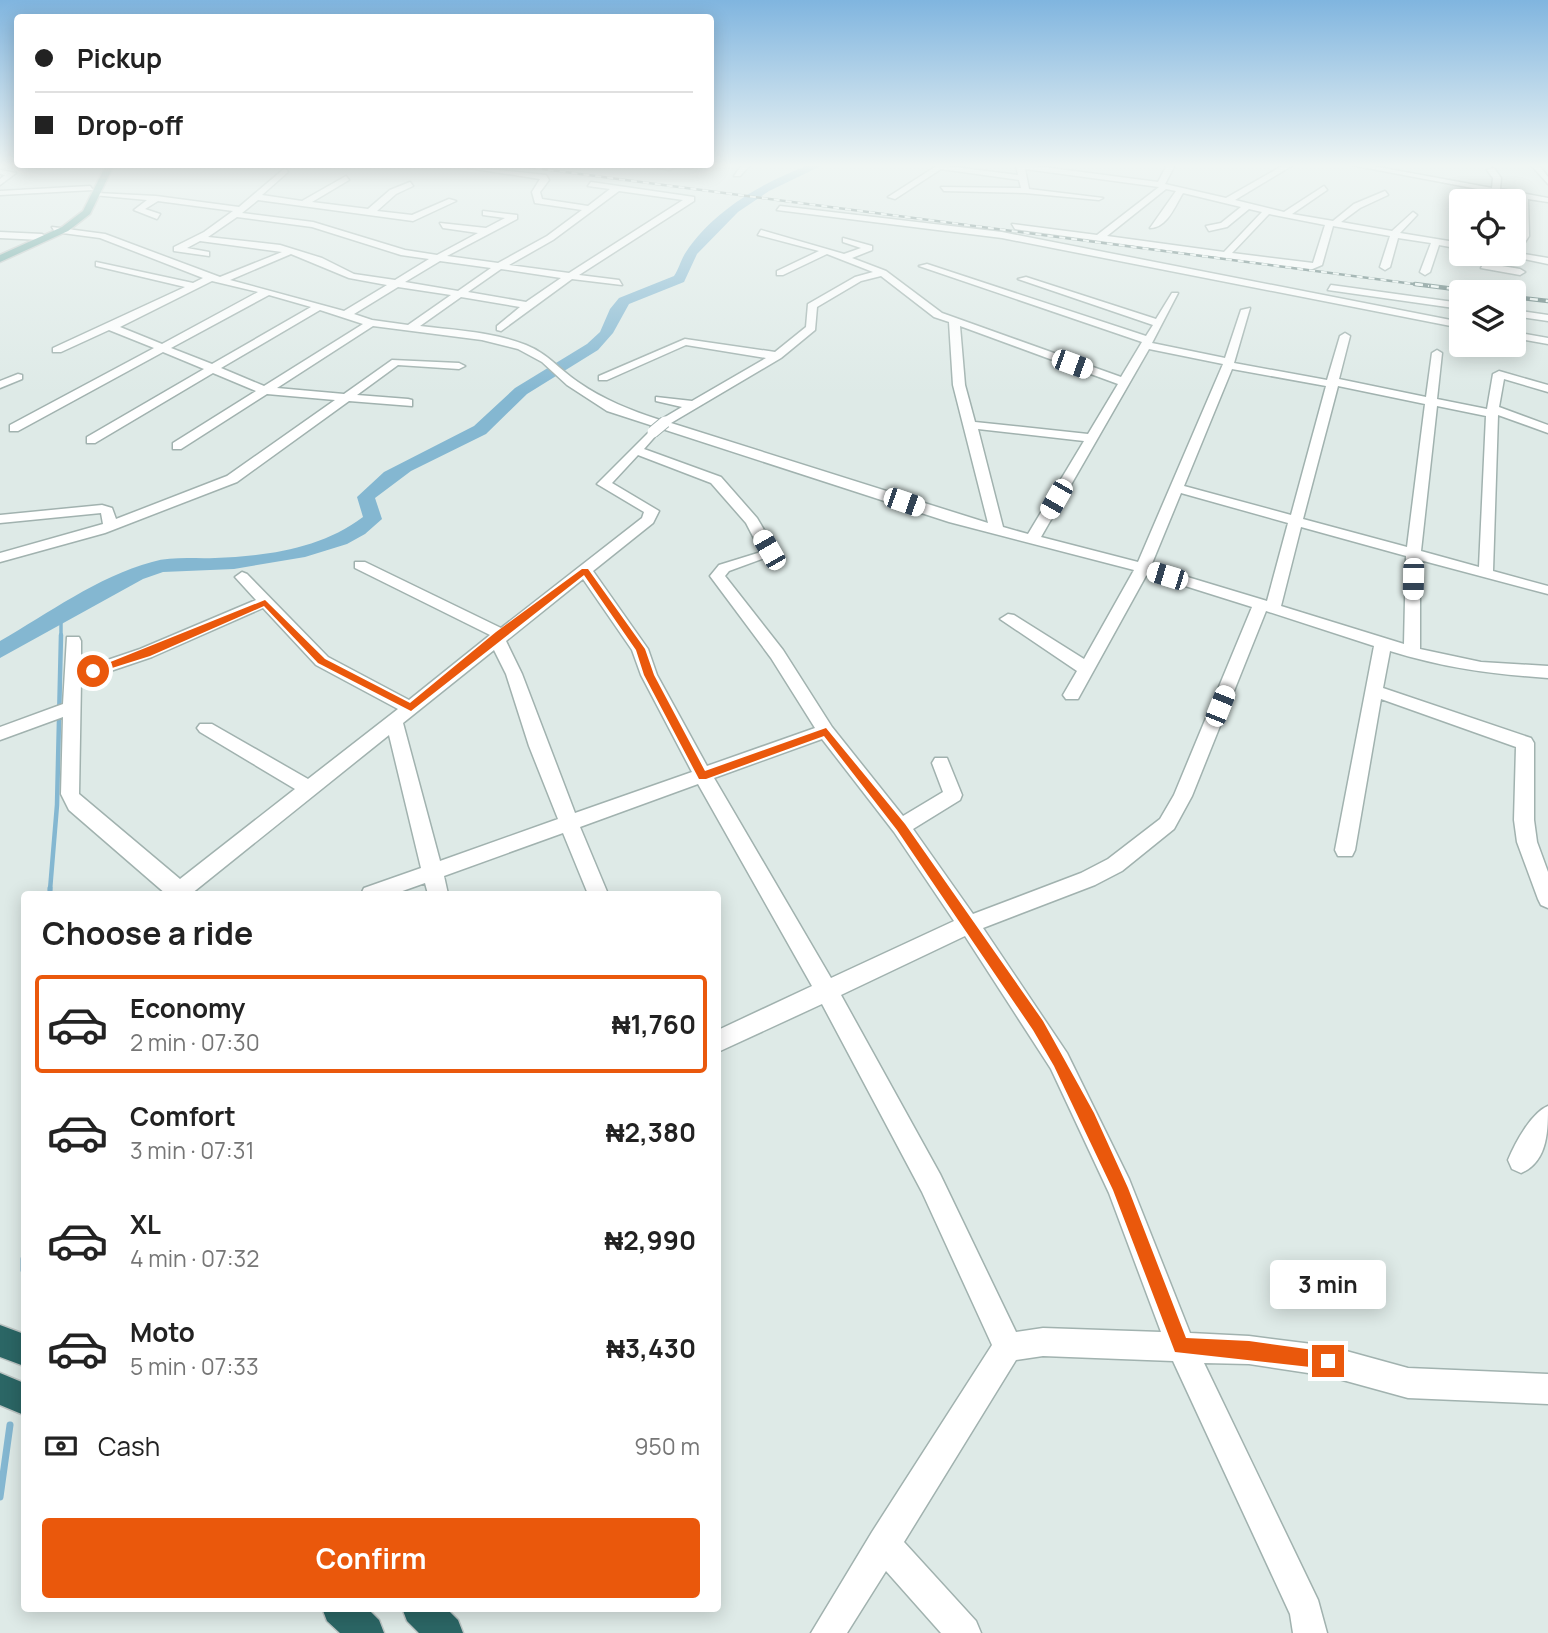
<!DOCTYPE html>
<meta charset="utf-8">
<style>
:root{--surface:#fff;--page:#f6f6f6;--text:#222;--muted:#767676;--line:#e0e0e0;--accent:#ea580c}
body{margin:0;font-family:Manrope,sans-serif;background:var(--page);color:var(--text);height:100vh;display:flex;flex-direction:column;font-size:26px;white-space:nowrap}
*{box-sizing:border-box;margin:0}
p{font-size:23px;color:var(--muted)}
.icon{flex:none;width:38px;height:38px;fill:none;stroke:currentColor;stroke-width:2;stroke-linecap:round;stroke-linejoin:round}
.map{position:relative;flex:1;overflow:hidden}
.panel{position:absolute;left:21px;top:891px;width:700px;height:721px;display:flex;flex-direction:column;background:var(--surface);border-radius:7px;box-shadow:0 4px 18px #0003}
.panel>*{flex:none}
.guide{position:absolute;left:14px;top:14px;width:700px;height:154px;border-radius:7px;box-shadow:0 4px 18px #0003;display:grid;align-content:center;height:154px;padding:0 21px;background:var(--surface)}
.tools{position:absolute;left:1449px;top:189px;display:grid;gap:14px}
.tools a{display:grid;place-items:center;width:77px;height:77px;border-radius:7px;background:var(--surface);box-shadow:0 4px 18px #0003;font-size:35px}
.end{position:absolute;width:32px;height:32px;margin:-16px;border:9px solid #ea580c;background:#fff;box-shadow:0 0 0 4px #fff}
.from{border-radius:50%}
.bubble{position:absolute;height:49px;border-radius:7px;background:var(--surface);box-shadow:0 4px 18px #0003;font-size:23px;font-weight:700;line-height:49px;text-align:center}
.car{position:absolute;width:21px;height:42px;margin:-21px -10px;border-radius:9px;box-shadow:0 0 5px 2px #0007;background:linear-gradient(#fff 24%,#345 0 40%,#fff 0 76%,#345 0 86%,#fff 0)}
.guide b{display:flex;align-items:center;gap:24px;height:66px;font-size:26px}
.guide b+b{border-top:2px solid var(--line)}
.guide i{width:18px;height:18px;background:var(--text)}
ul{padding:0;list-style:none}
li{display:flex;align-items:center;gap:21px;height:98px;margin:0 14px 10px;padding:0 7px;border:4px solid transparent;border-radius:7px}
li div{flex:1}
li b{display:block;font-size:26px}
li em{font-style:normal;font-weight:700}
li.selected{border-color:var(--accent)}
li>.icon{width:63px;height:63px;stroke-width:1.5}
h2{padding:0 21px;font-size:32px;line-height:84px}
.pay{display:flex;align-items:center;gap:18px;height:77px;padding:0 21px;font-size:26px}
.pay p{margin-inline-start:auto}
.cta{display:flex;gap:14px;margin-top:auto;padding:14px 21px}
.cta a{flex:1;height:80px;border-radius:7px;background:var(--accent);color:#fff;font-size:28px;font-weight:700;line-height:80px;text-align:center}
.map>svg:first-child{display:block}
</style>
<div class="map">
<svg width="1548" height="1633" viewBox="0 0 1548 1633">
<rect width="100%" height="100%" fill="#deeae7"/>
<g fill="none" stroke-linecap="round" stroke-linejoin="round">
<path stroke="#84b7d1" stroke-width="3.5" d="M61,637V617"/>
<path stroke="#84b7d1" stroke-width="4.5" d="M50,890L57,805L61,635"/>
<path stroke="#84b7d1" stroke-width="5" d="M50,894V888"/>
<path stroke="#84b7d1" stroke-width="7" d="M24,1259V1270
M0,1497L10,1425"/>
<path fill="#84b7d1" fill-rule="evenodd" d="M809,165H823L769,191L738,212L697,254L684,282L629,304L613,333L598,350L527,394L486,434L411,471L375,498L382,519L365,534L347,544L305,557L234,569L163,572L143,579L0,658V641C49,613 97,577 152,562C173,556 194,559 215,558C266,556 321,549 363,517L357,497L384,472L474,426L515,388L587,344L600,332L610,309L619,298L674,276C679,269 681,259 686,252C714,210 763,182 809,165Z"/>
<defs>
<path id="minor" d="M449,165L546,175L549,180L540,192L542,199L588,206L610,189L588,186L591,182L694,197V201L579,275L619,280L622,285L572,279L501,331L497,330V326L520,307L461,297L420,326C455,330 493,332 526,345C547,353 560,370 578,382C604,400 630,410 660,420L682,407L656,401V397L692,401L766,358L686,345L607,380H599V376L685,339L775,352L806,327L808,304L855,277L873,272L827,254L783,275H777V271L819,251L758,235L761,230L844,254L861,248L843,242V238L872,246V250L852,258L886,271L942,313L1121,377L1142,342L919,266L927,264L1146,336L1153,325L1018,279L1026,277L1156,319L1172,293H1178L1152,343L1225,358L1241,310L1250,308L1234,363L1327,380L1340,336L1345,333L1350,336L1339,379L1426,397L1432,353L1437,350L1442,353L1437,399L1487,409L1493,374L1499,371L1548,385V392L1504,379L1499,407L1548,425V433L1498,415L1493,571L1548,586V594L1420,560V649L1481,662L1548,666V678C1491,674 1445,668 1390,651L1383,688L1531,738L1534,743V820L1537,842L1548,872V908L1541,905L1538,899L1517,842L1514,820L1516,747L1381,699L1355,850L1352,856H1338L1335,850L1374,646L1266,611L1192,796L1174,829L1122,871L1095,885L983,928L1067,1053L1129,1179L1190,1333L1249,1336L1328,1346L1408,1368L1548,1374V1404L1408,1398L1328,1376L1249,1364L1204,1363L1318,1600L1327,1633H1293L1290,1614L1173,1361L1043,1356L1016,1360L904,1542L976,1621L981,1633H941L886,1571L847,1633H811L872,1532L992,1345L922,1192L822,1004L718,1052V1030L812,986L698,784L580,827L608,894H588L563,833L444,876L448,894H428L425,883L394,894H361L364,888L421,868L389,735L191,894H166L69,810L61,794L63,717L0,740V727L63,704L67,637H79L81,641V669L140,649L256,600L235,577L242,572L247,574L328,657L409,700L490,635L355,568V562H365L501,628L642,518L644,512L597,484L653,428L659,432L644,449L721,477L757,518L776,550L773,555L729,571L725,576L783,650L832,727L903,816L943,792L932,763L935,758H947L962,795L960,800L913,829L973,914L1081,873L1108,859L1160,819L1174,795L1252,607L1147,574L1078,699H1066L1063,695L1077,671L1000,619L1008,614L1014,615L1084,659L1134,570L949,522L607,411L567,385L542,362L518,349L482,340L373,326L277,388L344,394L392,360L459,363L465,366L459,369L398,365L357,395L408,399L412,400V406L349,401L237,482L105,533L0,562V553L103,524L101,513L0,523V515L102,505L112,508L116,519L227,476L335,400L267,394L181,449H173V443L256,391L213,373L95,443H87V437L204,369L163,352L18,431H10V425L154,348L109,330L61,352H53V348L185,287L96,266V262L193,283L203,278L100,238L55,232L52,227L105,234L220,277L282,252L200,241L187,248L209,252V256L174,251V247L204,232L233,211L158,201L145,209L160,214L157,219L134,210L147,200L93,195L97,193L156,196L239,207L285,168L288,172L262,195L302,201L346,176L349,180L312,202L368,209L390,190L410,182L413,186L396,194L377,211L412,215L449,199L456,201L413,221L258,200L242,213L313,222L405,250L437,255L478,233L443,228L440,223L486,228L505,218L483,215V211L517,215V219L447,256L498,263L547,236L582,210L535,203L532,192L540,179ZM619,191L683,200L569,273L509,265L553,240ZM237,217L312,227L401,255L429,259L395,280L354,274L322,258L280,245L208,237ZM291,254L349,278L387,285L344,311L230,280ZM440,261L491,268L458,291L405,282ZM501,269L561,278L526,302L468,292ZM881,276L934,317L949,322L953,385L988,523L671,423L781,358L815,330L817,307L861,281ZM212,281L258,292L162,344L120,327ZM398,287L451,295L408,325L372,320L354,314ZM269,295L311,307L212,364L171,348ZM320,310L363,324L264,386L221,368ZM960,326L1118,384L1088,434L975,422L965,385ZM1149,349L1223,364L1138,562L1041,537ZM1232,369L1326,386L1291,515L1184,486ZM1338,386L1425,404L1407,547L1303,519ZM1437,406L1486,416L1479,567L1421,551ZM978,429L1084,441L1028,534L1003,527ZM638,455L711,483L746,523L761,552L719,565L710,576L771,658L815,728L707,766L657,675L648,649L593,571L653,523L659,511L612,483ZM1181,493L1288,523L1267,601L1151,566ZM1301,527L1406,556L1404,644L1281,606ZM583,579L632,650L641,675L692,772L575,813L522,674L506,641ZM263,608L316,665L398,709L308,779L212,724H200L197,728L200,732L295,789L180,879L79,794L81,681L152,657ZM494,650L506,674L529,746L558,819L440,861L403,723ZM822,739L894,832L954,921L831,978L714,778ZM965,936L1051,1069L1109,1193L1161,1332L1043,1328L1016,1332L940,1174L841,995Z
M645,165H681L669,170Z
M742,165H750L740,176H734Z
M938,165L1018,175L1016,165H1028L1158,182L1167,165H1175L1165,184L1226,198L1284,165H1293L1235,200L1284,212L1324,186L1327,190L1292,214L1333,221L1354,204L1385,191L1388,195L1360,208L1341,222L1392,231L1413,212L1417,215L1400,233L1461,243V249L1439,245L1430,272L1425,275L1420,272L1431,243L1398,238L1390,267L1385,270L1380,267L1390,236L1333,226L1322,265L1310,270L1015,229L1012,224L1097,235L1159,187L1025,169L1029,189L1103,198L1099,200L1025,193L944,191L941,187L1021,188L1019,180L941,169L895,199L888,197ZM1166,189L1176,191L1150,228C1167,228 1175,206 1183,193L1241,207L1221,223L1206,226L1209,231L1227,227L1249,209L1262,212L1224,252L1107,236ZM1269,214L1325,225L1313,263L1232,253Z
M1351,165H1367L1492,188L1493,178L1487,170L1494,168L1501,178L1500,189L1548,198V202L1528,199L1529,236L1518,253L1548,258V264L1501,254H1514V246L1521,236L1520,197Z
M1531,165H1539L1548,177V184Z
M0,170L16,173L0,185V179L5,175L0,174Z
M90,186L93,190L0,195V191Z
M780,206L1002,232L1461,322V328L1002,238L777,210Z
M0,232L42,234L46,237L42,240L0,238Z
M1484,263L1520,269L1525,272L1520,275L1481,268Z
M1331,285L1461,303V309L1328,290Z
M1514,310L1548,315V321L1514,316Z
M1514,332L1548,338V344L1514,338Z
M18,374L22,375V379L0,388V381Z
M1548,1106C1548,1130 1548,1162 1521,1173L1512,1169L1508,1160C1515,1143 1531,1113 1548,1106Z"/>
<path id="major" d="M106,165H114L90,214L68,231L0,262V255L62,227L83,211Z"/>
<path id="highway" d="M0,1325L24,1334V1366L0,1357Z
M0,1373L24,1383V1415L0,1405Z
M322,1608H367L379,1620L384,1633H340L327,1621Z
M402,1608H446L458,1620L463,1633H419L407,1621Z"/>
</defs>
<use href="#minor" stroke="#a1b2af" stroke-width="3"/>
<use href="#major" stroke="#bcc4c3" stroke-width="3"/>
<use href="#highway" stroke="#bcc4c3" stroke-width="3"/>
<use href="#minor" fill="#fff" fill-rule="evenodd"/>
<use href="#major" fill="#62a19c" fill-rule="evenodd"/>
<use href="#highway" fill="#2b6665" fill-rule="evenodd"/>
<defs>
<path id="rail-far1" d="M512,165L1429,286"/>
<path id="rail" d="M1415,284L1478,292
M1514,297L1548,301"/>
</defs>
<use href="#rail-far1" stroke="#597674" stroke-width="2.5"/>
<use href="#rail" stroke="#597674" stroke-width="4.5"/>
<use href="#rail-far1" stroke="#eef7f4" stroke-width="2" stroke-dasharray="6" stroke-linecap="butt"/>
<use href="#rail" stroke="#eef7f4" stroke-width="2.5" stroke-dasharray="8" stroke-linecap="butt"/>
<defs>
<path id="minor-bridge" d="M653,432L665,422"/>
</defs>
<use href="#minor-bridge" stroke="#a1b2af" stroke-width="13" stroke-linecap="butt"/>
<use href="#minor-bridge" stroke="#fff" stroke-width="11"/>
</g>
<linearGradient id="sky" x2="0" y2="1"><stop stop-color="#80b5df"/><stop offset="0.42" stop-color="#f0f6f4"/><stop offset="1" stop-color="#f0f6f4" stop-opacity="0"/></linearGradient>
<rect width="1548" height="394" fill="url(#sky)"/>
<path fill="#ea580c" d="M582,569H588L645,649L654,675L705,771L826,728L905,824L1043,1021L1094,1113L1128,1188L1186,1338L1249,1341L1328,1352L1334,1355L1336,1361L1334,1367L1328,1369L1175,1352L1113,1190L1054,1066L1033,1030L897,830L824,736L706,779H699L644,675L636,650L584,575L411,711L318,663L264,606L150,656L93,674L88,671L265,600L325,659L410,703L496,632Z"/>
</svg>
<div class="tools">
<a><svg class="icon" aria-label="locate" viewBox="0 0 24 24"><circle cx="12" cy="12" r="6"/><path d="M12 2v4M12 18v4M2 12h4M18 12h4"/></svg></a>
<a><svg class="icon" aria-label="layers" viewBox="0 0 24 24"><path d="M12 4l9 5-9 5-9-5zM3 14l9 5 9-5"/></svg></a>
</div>
<i class="end from" style="left:93px;top:671px"></i>
<i class="end" style="left:1328px;top:1361px"></i>
<div class="bubble" style="left:1270px;top:1260px;width:116px">3 min</div>
<i class="car" style="left:1072px;top:364px;rotate:110deg"></i>
<i class="car" style="left:1056px;top:499px;rotate:210deg"></i>
<i class="car" style="left:904px;top:502px;rotate:109deg"></i>
<i class="car" style="left:769px;top:550px;rotate:330deg"></i>
<i class="car" style="left:1167px;top:576px;rotate:287deg"></i>
<i class="car" style="left:1413px;top:579px;rotate:181deg"></i>
<i class="car" style="left:1220px;top:706px;rotate:22deg"></i>
<div class="guide">
<b><i class="from"></i>Pickup</b>
<b><i></i>Drop-off</b>
</div>
<section class="panel">
<h2>Choose a ride</h2>
<ul>
<li class="selected"><svg class="icon" aria-label="car" viewBox="0 0 24 24"><path d="M5 17H2v-5l4-1 3-4h7l3 4 3 1v5h-3M9 17h6M6 11h13"/><circle cx="7" cy="17" r="2"/><circle cx="17" cy="17" r="2"/></svg><div><b>Economy</b><p>2 min · 07:30</p></div><em>₦1,760</em></li>
<li><svg class="icon" aria-label="car" viewBox="0 0 24 24"><path d="M5 17H2v-5l4-1 3-4h7l3 4 3 1v5h-3M9 17h6M6 11h13"/><circle cx="7" cy="17" r="2"/><circle cx="17" cy="17" r="2"/></svg><div><b>Comfort</b><p>3 min · 07:31</p></div><em>₦2,380</em></li>
<li><svg class="icon" aria-label="car" viewBox="0 0 24 24"><path d="M5 17H2v-5l4-1 3-4h7l3 4 3 1v5h-3M9 17h6M6 11h13"/><circle cx="7" cy="17" r="2"/><circle cx="17" cy="17" r="2"/></svg><div><b>XL</b><p>4 min · 07:32</p></div><em>₦2,990</em></li>
<li><svg class="icon" aria-label="car" viewBox="0 0 24 24"><path d="M5 17H2v-5l4-1 3-4h7l3 4 3 1v5h-3M9 17h6M6 11h13"/><circle cx="7" cy="17" r="2"/><circle cx="17" cy="17" r="2"/></svg><div><b>Moto</b><p>5 min · 07:33</p></div><em>₦3,430</em></li>
</ul>
<div class="pay"><svg class="icon" aria-label="cash" viewBox="0 0 24 24"><path d="M3 7h18v10H3z"/><circle cx="12" cy="12" r="2"/></svg>Cash<p>950 m</p></div>
<div class="cta"><a>Confirm</a></div>
</section>
</div>
